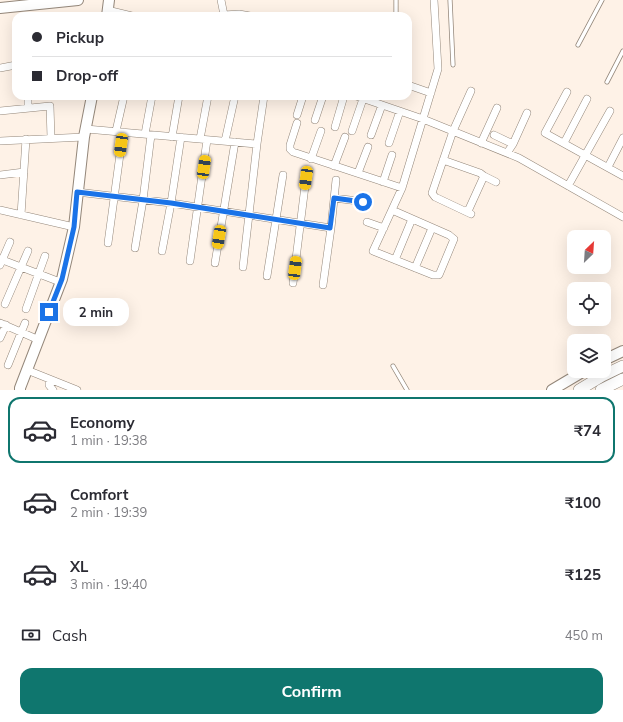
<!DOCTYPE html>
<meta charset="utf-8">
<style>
:root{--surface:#fff;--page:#f7f7f7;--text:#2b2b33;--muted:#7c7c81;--line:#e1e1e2;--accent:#0f766e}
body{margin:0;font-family:Mulish,sans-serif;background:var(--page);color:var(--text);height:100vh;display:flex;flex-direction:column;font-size:15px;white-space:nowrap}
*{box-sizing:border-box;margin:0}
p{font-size:13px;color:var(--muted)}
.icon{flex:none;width:22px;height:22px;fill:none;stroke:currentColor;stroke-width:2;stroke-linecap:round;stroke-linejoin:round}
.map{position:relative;height:390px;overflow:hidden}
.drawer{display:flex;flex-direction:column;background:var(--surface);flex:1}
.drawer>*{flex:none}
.hud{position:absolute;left:12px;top:12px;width:400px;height:88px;border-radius:12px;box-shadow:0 4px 16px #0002;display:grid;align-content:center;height:88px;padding:0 20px;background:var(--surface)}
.needle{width:26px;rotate:25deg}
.tools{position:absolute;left:567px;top:230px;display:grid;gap:8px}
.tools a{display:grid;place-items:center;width:44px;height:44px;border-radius:8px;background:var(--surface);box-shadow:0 4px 16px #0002;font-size:20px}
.end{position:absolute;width:18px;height:18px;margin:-9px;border:5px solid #1a73e8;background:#fff;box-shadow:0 0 0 2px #fff}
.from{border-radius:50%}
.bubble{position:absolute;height:28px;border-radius:12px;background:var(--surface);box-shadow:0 4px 16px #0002;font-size:13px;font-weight:700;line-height:28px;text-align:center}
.car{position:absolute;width:12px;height:24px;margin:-12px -6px;border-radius:5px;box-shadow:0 0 3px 1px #0007;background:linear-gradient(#f5c518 24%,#345 0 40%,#f5c518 0 76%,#345 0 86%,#f5c518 0)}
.hud b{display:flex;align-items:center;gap:14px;height:38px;font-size:15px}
.hud b+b{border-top:1px solid var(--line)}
.hud i{width:10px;height:10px;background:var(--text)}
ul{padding:7px 0 0;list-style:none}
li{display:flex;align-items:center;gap:12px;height:66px;margin:0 8px 6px;padding:0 12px;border:2px solid transparent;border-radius:12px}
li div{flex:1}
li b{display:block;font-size:15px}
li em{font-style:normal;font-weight:700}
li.selected{border-color:var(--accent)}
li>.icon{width:36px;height:36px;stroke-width:1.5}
.pay{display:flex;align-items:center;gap:10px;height:44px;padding:0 20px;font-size:15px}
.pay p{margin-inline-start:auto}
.action{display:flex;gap:8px;margin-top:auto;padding:8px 20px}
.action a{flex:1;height:46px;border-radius:12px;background:var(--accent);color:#fff;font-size:16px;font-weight:700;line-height:46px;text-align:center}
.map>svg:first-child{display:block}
</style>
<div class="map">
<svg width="623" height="390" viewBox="0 0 623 390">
<rect width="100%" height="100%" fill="#fef2e7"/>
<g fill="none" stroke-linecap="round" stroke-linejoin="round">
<defs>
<path id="lane" d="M450,0L453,65
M396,16V0
M578,45L602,0
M607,82L623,51
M393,366L407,390"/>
<path id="street" d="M221,0L224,15L239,14L250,16
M107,10L132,16
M0,68L16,65
M408,85L431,93
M471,91L453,131L432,193L435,197L471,214
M567,92L545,133L623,176
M28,96V108
M356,96L423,119L519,158L623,217
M0,111L50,106L51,138
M297,115L303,96
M315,120L323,96
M297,123L290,145V149L293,152L402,188L438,69L434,0
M335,127L344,96
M86,129L257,144
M116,131L124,96
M352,131L363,99
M145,134L152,96
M371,135L382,105
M494,135L513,144
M172,137L179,96
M200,139L208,96
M0,141L84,137
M225,141L235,96
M389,143L400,111
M481,143L497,108
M564,143L587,99
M507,153L513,144L527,113
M311,159L321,131
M443,160L480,173L484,176L469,209L466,211
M334,166L345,137
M608,167L623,138
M358,173L368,147
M0,175L24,172
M484,176L496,182
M383,182L392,155
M568,186L610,111
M77,192L171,203L331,228L336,180
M334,198L366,202
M0,210L74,227
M392,210L449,235L454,239L439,275H433L373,251L402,188
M21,215L26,139
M367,222L384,228
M108,243L123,132
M135,248L143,200L151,135
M162,251L171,203L181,137
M0,259L60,282
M395,260L412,219
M190,261L207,140
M215,263L235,142
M0,265L10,242
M243,267L257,144L264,96
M415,268L432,228
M267,276L283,175
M293,283L306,178
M323,285L331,228
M5,304L28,251
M26,309L45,256
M0,323L39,340
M0,338L6,325
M8,365L25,323
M27,370L77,390
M49,379V385L53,390"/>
<path id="secondary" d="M0,8L78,0
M107,16L109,0
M604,360L623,351
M20,390V388L62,279L74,227L84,137L92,96
M552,390L584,371"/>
<path id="primary" d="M579,390L602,376L623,366
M601,390L623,379"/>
</defs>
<use href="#lane" stroke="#94877a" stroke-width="5"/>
<use href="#street" stroke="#94877a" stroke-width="8"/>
<use href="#secondary" stroke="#94877a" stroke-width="12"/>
<use href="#primary" stroke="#94877a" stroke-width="12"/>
<use href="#lane" stroke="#fff" stroke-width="3.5"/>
<use href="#street" stroke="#fff" stroke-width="7"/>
<use href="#secondary" stroke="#fff" stroke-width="10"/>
<use href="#primary" stroke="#fff" stroke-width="11"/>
</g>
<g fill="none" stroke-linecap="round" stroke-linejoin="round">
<path stroke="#1a73e8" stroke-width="5" d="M49,312L62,279L74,227L77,192L171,203L330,228L334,198L363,202"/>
</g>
</svg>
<div class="tools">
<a><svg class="needle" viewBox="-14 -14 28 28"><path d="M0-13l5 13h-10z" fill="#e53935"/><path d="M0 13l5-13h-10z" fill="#7c7c81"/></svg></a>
<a><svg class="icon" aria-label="locate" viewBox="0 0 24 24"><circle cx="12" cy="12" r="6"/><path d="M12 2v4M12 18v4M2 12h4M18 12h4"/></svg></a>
<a><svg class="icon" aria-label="layers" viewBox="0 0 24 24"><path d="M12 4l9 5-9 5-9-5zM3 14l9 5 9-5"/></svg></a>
</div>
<i class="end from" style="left:363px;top:202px"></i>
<i class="end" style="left:49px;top:312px"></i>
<div class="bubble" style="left:63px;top:298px;width:66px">2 min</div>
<i class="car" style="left:121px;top:145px;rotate:188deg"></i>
<i class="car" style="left:204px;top:167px;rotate:8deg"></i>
<i class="car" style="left:306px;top:178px;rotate:188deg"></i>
<i class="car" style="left:219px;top:237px;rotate:189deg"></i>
<i class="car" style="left:295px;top:268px;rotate:7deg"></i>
<div class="hud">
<b><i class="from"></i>Pickup</b>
<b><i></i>Drop-off</b>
</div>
</div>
<section class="drawer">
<ul>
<li class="selected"><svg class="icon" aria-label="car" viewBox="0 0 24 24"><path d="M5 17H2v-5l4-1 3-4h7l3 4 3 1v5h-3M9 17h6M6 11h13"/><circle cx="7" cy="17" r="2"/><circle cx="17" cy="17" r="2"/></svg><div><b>Economy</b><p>1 min · 19:38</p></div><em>₹74</em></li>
<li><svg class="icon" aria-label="car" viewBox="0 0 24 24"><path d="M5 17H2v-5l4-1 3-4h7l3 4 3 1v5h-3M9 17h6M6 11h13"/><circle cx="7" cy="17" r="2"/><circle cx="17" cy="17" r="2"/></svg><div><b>Comfort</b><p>2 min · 19:39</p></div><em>₹100</em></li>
<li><svg class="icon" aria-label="car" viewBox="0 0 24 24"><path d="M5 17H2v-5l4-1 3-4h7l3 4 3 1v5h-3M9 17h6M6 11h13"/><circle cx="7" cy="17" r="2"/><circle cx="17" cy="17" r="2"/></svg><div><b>XL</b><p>3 min · 19:40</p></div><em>₹125</em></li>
</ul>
<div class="pay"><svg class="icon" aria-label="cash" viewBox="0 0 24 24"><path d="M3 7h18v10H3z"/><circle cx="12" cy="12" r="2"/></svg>Cash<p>450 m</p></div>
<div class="action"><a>Confirm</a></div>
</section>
